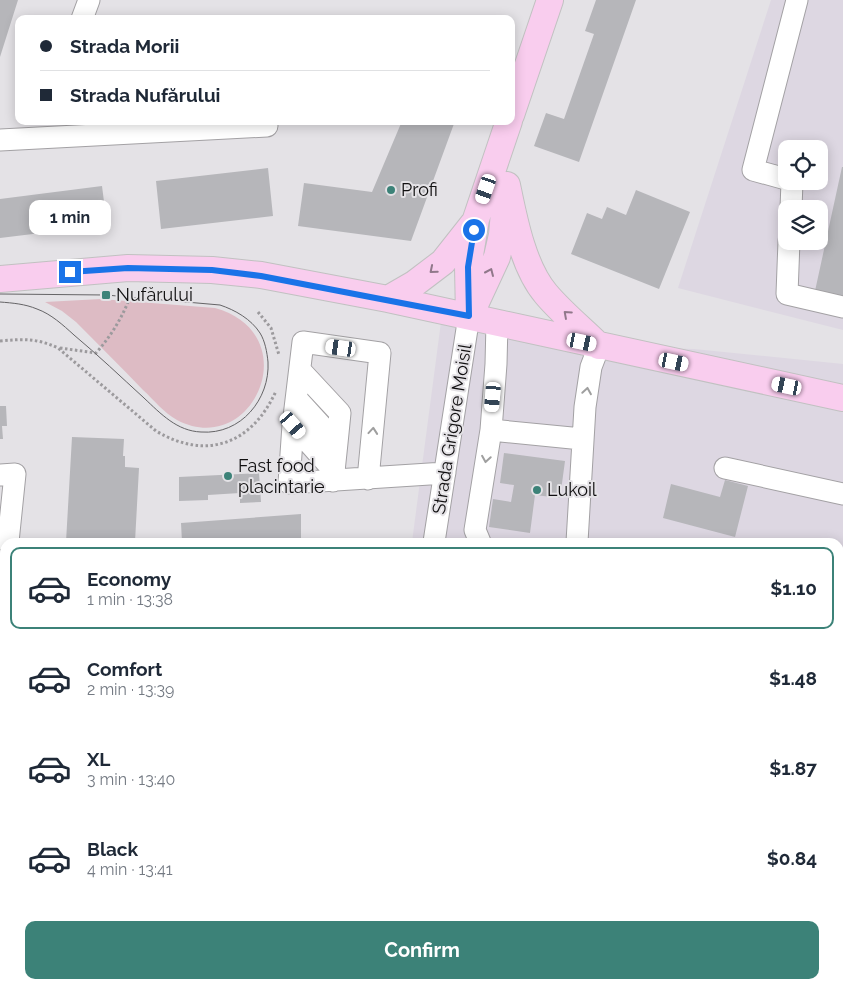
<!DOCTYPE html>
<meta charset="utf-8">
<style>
:root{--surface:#fff;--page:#f6f6f7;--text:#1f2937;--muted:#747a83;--line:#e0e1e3;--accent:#3c8278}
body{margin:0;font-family:Raleway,sans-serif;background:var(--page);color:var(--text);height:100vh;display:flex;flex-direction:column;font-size:19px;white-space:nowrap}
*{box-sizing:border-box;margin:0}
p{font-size:16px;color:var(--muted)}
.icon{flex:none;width:28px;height:28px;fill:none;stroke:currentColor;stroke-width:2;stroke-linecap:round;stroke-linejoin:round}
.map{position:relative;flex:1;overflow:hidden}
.drawer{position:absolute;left:0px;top:538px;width:844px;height:451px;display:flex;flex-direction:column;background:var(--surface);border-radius:15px 15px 0 0;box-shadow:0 2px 12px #0003}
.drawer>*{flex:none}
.hud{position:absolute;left:15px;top:15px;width:500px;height:110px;border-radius:10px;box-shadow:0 2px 12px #0003;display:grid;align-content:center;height:110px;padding:0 25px;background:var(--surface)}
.tools{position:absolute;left:778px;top:140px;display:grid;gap:10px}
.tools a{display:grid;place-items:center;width:50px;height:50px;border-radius:10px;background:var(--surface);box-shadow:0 2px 12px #0003;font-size:25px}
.end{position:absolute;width:22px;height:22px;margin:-11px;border:6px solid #1a73e8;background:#fff;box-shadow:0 0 0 2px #fff}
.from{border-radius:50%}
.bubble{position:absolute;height:35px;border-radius:10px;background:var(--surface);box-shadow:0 2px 12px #0003;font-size:16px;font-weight:700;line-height:35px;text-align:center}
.car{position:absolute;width:15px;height:30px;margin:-15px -8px;border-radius:6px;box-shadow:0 0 4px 1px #0007;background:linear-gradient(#fff 24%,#345 0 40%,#fff 0 76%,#345 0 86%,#fff 0)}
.hud b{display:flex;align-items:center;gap:18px;height:48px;font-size:19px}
.hud b+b{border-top:1px solid var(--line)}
.hud i{width:12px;height:12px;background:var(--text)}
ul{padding:9px 0 0;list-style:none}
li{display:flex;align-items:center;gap:15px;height:82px;margin:0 10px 8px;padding:0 15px;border:2px solid transparent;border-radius:10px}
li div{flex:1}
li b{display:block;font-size:19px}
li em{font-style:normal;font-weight:700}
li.on{border-color:var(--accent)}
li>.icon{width:45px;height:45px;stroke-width:1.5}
.button{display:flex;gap:10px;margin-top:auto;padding:10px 25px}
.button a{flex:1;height:58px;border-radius:10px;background:var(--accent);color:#fff;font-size:20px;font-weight:700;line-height:58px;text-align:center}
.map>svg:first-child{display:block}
</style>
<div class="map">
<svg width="843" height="988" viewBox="0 0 843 988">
<rect width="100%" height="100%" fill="#e4e2e6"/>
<path fill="#ddd7e2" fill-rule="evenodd" d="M771,0H843V330L678,288ZM786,149H819V181H786ZM786,209H819V241H786Z
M441,322L599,346L694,349L843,364V988H0V846L5,812V984H839V542H412Z"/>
<path fill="#ddbbc4" d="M101,299L215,308C308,334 253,460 177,420C164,413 154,400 143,390C121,367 98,344 76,322L62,311L45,302Z"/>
<path fill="#b6b6ba" d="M0,0H18L0,57Z
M596,0H636L579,162L534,146L546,113L564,119L594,34L585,31Z
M69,121H140V123L70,128Z
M402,121H455L411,241L298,226L304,183L372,192Z
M842,167H843V297L815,291Z
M268,168L273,216L161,229L156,181Z
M102,186L107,225L0,238V199Z
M636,190L690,212L659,289L571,254L587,213L602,219L607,207L626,215Z
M0,406H6L7,426H2L3,439H0Z
M72,437L124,439L123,456H125V467L139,468L135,542H66Z
M504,453L565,461L560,498L535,495L530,533L489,527L493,499L511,502L514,485L500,483Z
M259,473L261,502L240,503V493L208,495V500L179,501V477Z
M725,480L748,486L735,537L663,518L671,484L720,497Z
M301,514V542H182L181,523Z"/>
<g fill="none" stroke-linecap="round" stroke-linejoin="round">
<defs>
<path id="minor" d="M82,19L89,0
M0,140L267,126
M786,179L753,170L797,0
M791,209L792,181
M789,241L787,294L843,307
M300,370L340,413L337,443
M297,399L337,443L333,481
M293,425L334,471
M491,430L582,439
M725,468L843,494
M0,475L15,474L8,542
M368,479L380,353L303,342L293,425L289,483L445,473
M434,542L469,316
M480,542L475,530L491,430L496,364L497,323
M577,542L585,407L591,367L599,346
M5,573L3,593L5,600
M0,696L5,658
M0,971H5
M138,984L184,988
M381,988L382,984"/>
<path id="major" d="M511,115L550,0
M507,185C514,219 523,267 546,294C562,313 582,329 599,346
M0,279L128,268L212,270L261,275L388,299L843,398
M388,299L414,284L443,262L473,224
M471,313L497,257L502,235L505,201
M469,316L468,267L476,219L509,121"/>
</defs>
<use href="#minor" stroke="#a3a1a4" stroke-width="23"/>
<use href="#major" stroke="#c1c1c1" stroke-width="28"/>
<path stroke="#9c9a9d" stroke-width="3" stroke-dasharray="2.5 2.5" stroke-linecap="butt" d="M258,312L271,328L279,355
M0,341C22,339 37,338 58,348L156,431C207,461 252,444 276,391
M60,348L96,353C111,336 122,318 130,297"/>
<use href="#minor" stroke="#fff" stroke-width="21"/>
<use href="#major" stroke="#f9cdee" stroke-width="26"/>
<path stroke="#656466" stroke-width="1" d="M0,294L106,295L220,305C235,310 251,319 260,333C265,341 267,352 268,362C270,399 241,435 201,432C177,431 161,414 144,398C121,377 98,355 74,335C63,325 51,314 37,309C25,304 13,303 0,302"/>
</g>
<defs><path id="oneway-chevron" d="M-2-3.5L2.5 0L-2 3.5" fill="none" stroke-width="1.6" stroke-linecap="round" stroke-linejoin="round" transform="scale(1.25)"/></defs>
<g stroke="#90788a">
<use href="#oneway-chevron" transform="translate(433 270) rotate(140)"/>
<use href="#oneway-chevron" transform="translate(490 272) rotate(-66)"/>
<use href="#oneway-chevron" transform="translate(567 314) rotate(-138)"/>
</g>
<g stroke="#9f9f9f">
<use href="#oneway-chevron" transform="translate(587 391) rotate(-81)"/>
<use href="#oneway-chevron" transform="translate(373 431) rotate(-85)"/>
<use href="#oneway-chevron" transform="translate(486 459) rotate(99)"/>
</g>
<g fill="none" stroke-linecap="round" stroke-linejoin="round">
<path stroke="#1a73e8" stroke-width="6" d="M70,272L128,268L212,270L261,276L469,316L468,267L474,230"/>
</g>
<g fill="#3c8278" stroke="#e4e2e6" stroke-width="2">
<circle cx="391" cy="190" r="5"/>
<rect x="101" y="290" width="10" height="10" rx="2.5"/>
<circle cx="228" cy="476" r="5"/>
<circle cx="537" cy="490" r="5"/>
</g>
<g text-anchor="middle" stroke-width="4" stroke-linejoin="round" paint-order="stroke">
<g font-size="18" fill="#100f10" stroke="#e4e2e6" text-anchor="start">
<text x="401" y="196">Profi</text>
<text x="116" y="301">Nufărului</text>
<text x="238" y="472">Fast food<tspan x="238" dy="21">placintarie</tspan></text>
<text x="547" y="496">Lukoil</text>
</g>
<g font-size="18" fill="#100f10" stroke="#e4e2e6">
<text transform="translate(452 429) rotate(-81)" y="6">Strada Grigore Moisil</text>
</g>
</g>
</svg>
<div class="tools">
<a><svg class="icon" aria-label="locate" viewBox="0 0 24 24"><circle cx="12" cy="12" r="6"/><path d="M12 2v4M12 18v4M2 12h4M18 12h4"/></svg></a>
<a><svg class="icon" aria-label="layers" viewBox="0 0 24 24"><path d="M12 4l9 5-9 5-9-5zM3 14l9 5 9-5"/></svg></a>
</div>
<i class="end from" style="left:474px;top:230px"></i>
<i class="end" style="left:70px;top:272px"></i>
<div class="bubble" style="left:29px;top:200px;width:82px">1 min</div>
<i class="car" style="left:486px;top:189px;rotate:199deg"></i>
<i class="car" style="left:582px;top:342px;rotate:102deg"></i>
<i class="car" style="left:341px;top:348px;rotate:278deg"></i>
<i class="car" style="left:674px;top:362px;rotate:102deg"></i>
<i class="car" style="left:787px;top:386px;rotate:282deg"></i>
<i class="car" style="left:493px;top:397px;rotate:185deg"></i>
<i class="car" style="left:293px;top:425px;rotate:139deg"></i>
<div class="hud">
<b><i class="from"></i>Strada Morii</b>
<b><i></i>Strada Nufărului</b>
</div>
<section class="drawer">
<ul>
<li class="on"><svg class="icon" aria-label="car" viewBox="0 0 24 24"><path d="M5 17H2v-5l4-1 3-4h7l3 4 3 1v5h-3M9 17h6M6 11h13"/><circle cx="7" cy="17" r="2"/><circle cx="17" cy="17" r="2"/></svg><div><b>Economy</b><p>1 min · 13:38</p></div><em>$1.10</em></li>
<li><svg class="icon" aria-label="car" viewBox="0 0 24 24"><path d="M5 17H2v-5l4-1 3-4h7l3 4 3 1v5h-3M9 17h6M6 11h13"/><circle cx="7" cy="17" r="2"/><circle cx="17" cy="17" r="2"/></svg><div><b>Comfort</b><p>2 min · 13:39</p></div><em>$1.48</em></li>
<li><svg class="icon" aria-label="car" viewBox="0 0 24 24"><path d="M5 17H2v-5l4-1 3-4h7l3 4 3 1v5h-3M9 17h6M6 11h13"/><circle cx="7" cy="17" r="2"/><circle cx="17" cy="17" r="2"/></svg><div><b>XL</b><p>3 min · 13:40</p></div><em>$1.87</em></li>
<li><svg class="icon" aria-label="car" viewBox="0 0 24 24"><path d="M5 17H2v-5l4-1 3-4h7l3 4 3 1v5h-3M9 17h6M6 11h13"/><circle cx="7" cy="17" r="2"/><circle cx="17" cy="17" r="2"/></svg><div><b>Black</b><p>4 min · 13:41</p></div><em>$0.84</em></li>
</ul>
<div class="button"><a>Confirm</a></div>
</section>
</div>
